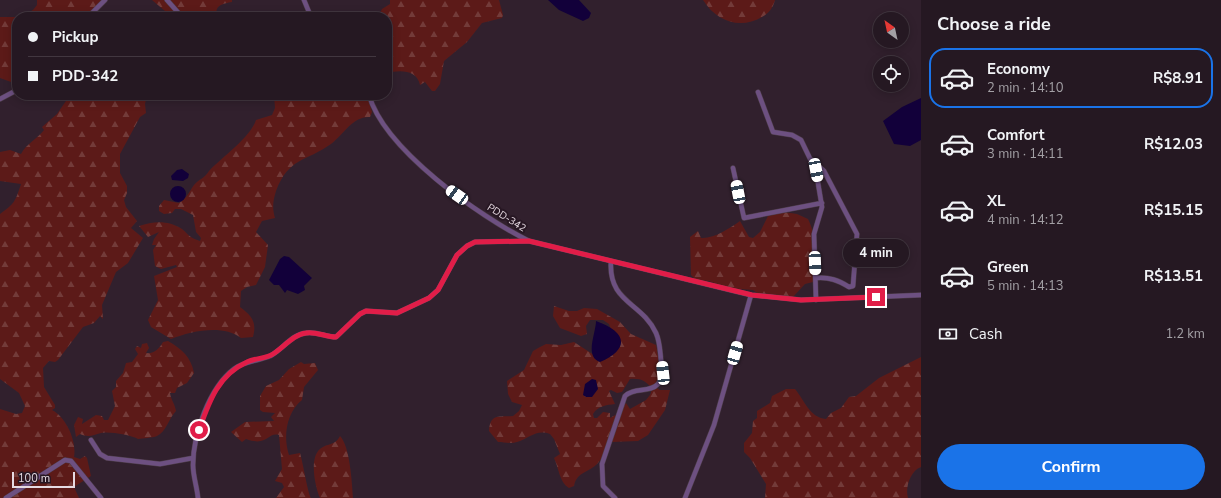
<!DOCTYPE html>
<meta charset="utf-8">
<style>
:root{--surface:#251822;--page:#2d212a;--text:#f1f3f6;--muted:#a3a0a5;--line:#423740;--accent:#1a73e8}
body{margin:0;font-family:"Nunito Sans",sans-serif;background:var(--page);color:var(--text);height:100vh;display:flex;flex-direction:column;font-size:15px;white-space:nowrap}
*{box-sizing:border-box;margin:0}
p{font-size:13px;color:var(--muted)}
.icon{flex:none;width:22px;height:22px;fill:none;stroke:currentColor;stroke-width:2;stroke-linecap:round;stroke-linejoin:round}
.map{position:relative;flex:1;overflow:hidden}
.sheet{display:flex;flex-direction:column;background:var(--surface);width:300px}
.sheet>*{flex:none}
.top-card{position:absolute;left:12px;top:12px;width:380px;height:88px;border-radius:16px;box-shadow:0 2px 10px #0003,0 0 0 1px var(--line);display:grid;align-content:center;height:88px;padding:0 16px;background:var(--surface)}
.needle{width:26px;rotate:327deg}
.tools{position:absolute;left:873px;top:12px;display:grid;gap:8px}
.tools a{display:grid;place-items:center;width:36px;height:36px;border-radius:50%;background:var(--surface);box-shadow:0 2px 10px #0003,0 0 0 1px var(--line);font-size:20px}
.scale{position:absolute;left:12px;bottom:10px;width:63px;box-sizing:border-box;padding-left:4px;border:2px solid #e6dae2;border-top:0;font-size:11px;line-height:14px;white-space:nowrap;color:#e6dae2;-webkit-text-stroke:3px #271723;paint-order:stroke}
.end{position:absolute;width:18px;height:18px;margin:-9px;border:5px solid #e11d48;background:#fff;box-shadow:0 0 0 2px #fff}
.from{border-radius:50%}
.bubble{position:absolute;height:28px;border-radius:14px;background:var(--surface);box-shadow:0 2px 10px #0003,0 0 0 1px var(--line);font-size:13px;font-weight:700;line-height:28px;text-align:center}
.car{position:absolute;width:12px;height:24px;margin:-12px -6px;border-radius:5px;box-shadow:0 0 3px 1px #0007;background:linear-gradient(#fff 24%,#345 0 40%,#fff 0 76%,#345 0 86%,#fff 0)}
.top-card b{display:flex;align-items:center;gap:14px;height:38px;font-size:15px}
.top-card b+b{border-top:1px solid var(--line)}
.top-card i{width:10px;height:10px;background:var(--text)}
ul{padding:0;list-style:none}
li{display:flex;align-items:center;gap:12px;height:60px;margin:0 8px 6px;padding:0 8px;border:2px solid transparent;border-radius:16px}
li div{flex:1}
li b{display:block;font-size:15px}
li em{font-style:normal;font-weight:700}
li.current{border-color:var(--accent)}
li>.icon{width:36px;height:36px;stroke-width:1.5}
h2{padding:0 16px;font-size:18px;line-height:48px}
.pay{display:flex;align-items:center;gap:10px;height:44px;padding:0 16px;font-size:15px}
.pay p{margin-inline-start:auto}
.cta{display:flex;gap:8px;margin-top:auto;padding:8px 16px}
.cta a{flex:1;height:46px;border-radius:24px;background:var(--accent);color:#fff;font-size:16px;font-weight:700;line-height:46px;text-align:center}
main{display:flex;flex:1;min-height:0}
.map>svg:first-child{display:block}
</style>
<main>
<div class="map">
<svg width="921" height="498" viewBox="0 0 921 498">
<defs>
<pattern id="forest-firs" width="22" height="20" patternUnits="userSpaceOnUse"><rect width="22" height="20" fill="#5c1a18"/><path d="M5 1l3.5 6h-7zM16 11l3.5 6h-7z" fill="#733b39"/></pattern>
</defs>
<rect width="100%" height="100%" fill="#31202d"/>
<path fill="url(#forest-firs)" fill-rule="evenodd" d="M37,0H101L92,17H20L33,10L37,5Z
M152,0H232V2C222,4 214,5 217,17H195L190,12L186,13L189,17H172Z
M390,0H499L503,15L502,18L482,23L467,42L444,61L440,84L435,91H432L425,82L420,85C417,69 399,70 387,73V17H378L382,9L390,4Z
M703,0H775C773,8 769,13 762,17C740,30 716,21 703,0Z
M0,17H17V79L11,82L0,78Z
M70,95H147L145,104L146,113L140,117L120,154V173L127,186V193L124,200L126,207L137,221L131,228L143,238L128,263L116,272L102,305L103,319L100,316L94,323L83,327L58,360L55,362L49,361L43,368L44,387L55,405V408L52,410C66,417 77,441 74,457L80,459L85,456L87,458L91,476L74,487L79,498H0V409L16,414L22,413L25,406L19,393L0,379V214C15,203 15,202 21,184L0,181V152L10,150L21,154C26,144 37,139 44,130L42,127L57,114Z
M274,95H367L372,112L370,117C353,116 344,134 331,144C306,162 289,157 276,191C273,201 272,208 275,218L262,221L256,232L268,245L265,267L256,285L247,287L241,291L240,307C252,316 257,322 253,337L241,338C223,324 191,331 171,339L151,327L148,320L158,300L154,276L177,267L176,265L161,269L155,266L153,250L156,245H152L154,239L159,232L148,237L139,226C154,221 168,220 182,229C189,235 190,238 200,241L201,238L196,232L193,215L181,209H175L172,213L164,214L159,211V206L164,200L179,203C187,198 189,192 194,185C199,179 205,178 209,171C222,157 250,138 256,120L272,115L275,108Z
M784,212L797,214L808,219C818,239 816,262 813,282L805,284L792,298H764L753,290L727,288L709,281L696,280L691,275L690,237L698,231L701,238C714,239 730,228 740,221L749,237L753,238L760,232L768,216Z
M554,306L569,311H577L584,308L597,309L620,322L631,334L656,345L662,375L657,388L660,390H670L665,410L648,435L638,441L612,442C607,449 603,457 598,463C589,473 577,471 574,486L569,488C559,482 559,468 554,458L560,454L554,439L550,434C536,429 530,438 517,442C511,444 504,442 498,442L489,431C490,413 499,417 513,416L519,411L522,405L512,402L508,394L507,381L524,370L533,351L540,347L546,344L561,345L574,342L597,357L614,337L609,324L603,320H590L586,326L587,334L581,336L560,328L553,316ZM630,379C640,378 647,381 652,389L650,395L646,400L630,409L626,403L617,414L610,418V413L603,412L597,418H594L593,414C598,406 606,405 615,404L609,391L611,390L617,393L622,392Z
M168,341C182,349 191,357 194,373L187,383L177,388L175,393H170C171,400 175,404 176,411C169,418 166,432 157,436C152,438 143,438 138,439C132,435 108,431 101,433C93,435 89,438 80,434L76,437L74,425L78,417L83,419L82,424L96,415L102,416L104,420H108L115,406L112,391L116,387V381L123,373L126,363L132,362L138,354L135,349L137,346L141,348L142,344L147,343L149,348L146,353C154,354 159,349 163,342Z
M921,357V467C910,471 905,488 908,498H765L766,484L750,458L744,452V443L752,433L753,421L757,418V411L770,403L772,396L786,389H795C805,401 809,417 826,419L831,413L841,408L849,397L856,396L879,378Z
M301,362L304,364L315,363L318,370L304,387L302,400C286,413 283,437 289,455L300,453C303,463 308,494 311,498H276L284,487L282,483L275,481L282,469L279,435C267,432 268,447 246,439L242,442L231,432L245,422L274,421L271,417L275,413L263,412L260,410V396L266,386L279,380L289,369Z
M340,436C350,446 352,483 353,498H320C315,487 309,458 320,449C327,443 335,446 340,436Z"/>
<path fill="#12003a" d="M548,0H579L591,13L589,18L583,21L559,10Z
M921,98V140L910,146L894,144L883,121L902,107Z
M182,169L189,174L188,178L183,181L172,180L171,176L177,170Z
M170 194a8 8 0 1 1 16 0a8 8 0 1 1-16 0Z
M284,256L289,257L312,278L304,286L305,290L298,294L287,290L285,293L279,285H274L269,280L280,259Z
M596,321C625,331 632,348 600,362C584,357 596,333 596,321Z
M592,379L596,380L598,389L592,397H586L583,395L585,384Z"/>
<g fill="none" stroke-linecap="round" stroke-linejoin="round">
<defs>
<path id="minor" d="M167,0L182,17
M304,0L311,17
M88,17L105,0
M758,92L773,132L792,135L801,140L816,171L822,207L814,234L816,300
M369,95C384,149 480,217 529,241L751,295L801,300L921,295
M0,99L17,90
M812,160L824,171L857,234L853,286L849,287C838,280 829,277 816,278
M733,168L744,218L822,203
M611,261C608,303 642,302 656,333C660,342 660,351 661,360C662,369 664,377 658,384C650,393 634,387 625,396L602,464L603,486L615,498
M91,440L100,454L107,458L160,464L193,458
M6,498L65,460L71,461L101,498
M198,498C197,487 193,476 193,465C193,435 209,388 234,369C245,361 258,361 270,356C282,350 292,334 306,333C316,331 326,337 336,337L360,314L366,311L397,313L429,298L438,290L457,255L467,246L475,242L528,241
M685,498L714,425L751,295"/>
</defs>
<use href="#minor" stroke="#4e3e4a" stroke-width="5.5"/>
<use href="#minor" stroke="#6d5081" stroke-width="4.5"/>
</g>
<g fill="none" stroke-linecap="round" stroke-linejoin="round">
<path stroke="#e11d48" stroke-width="5" d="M199,430C209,402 218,375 247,362C255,358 265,359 273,354C283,348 294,334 306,333C315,331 326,337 336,337L360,314L366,311L397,313L429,298L438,290L457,255L467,246L475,242L529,241L752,295L801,300L876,297"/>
</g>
<g text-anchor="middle" stroke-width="4" stroke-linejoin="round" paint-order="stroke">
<g font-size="10" fill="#e6dae2" stroke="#271723">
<text transform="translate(507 217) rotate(32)" y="4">PDD-342</text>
</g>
</g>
</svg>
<div class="tools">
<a><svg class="needle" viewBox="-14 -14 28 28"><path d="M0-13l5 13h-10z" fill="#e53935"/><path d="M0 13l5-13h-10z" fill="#a3a0a5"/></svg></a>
<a><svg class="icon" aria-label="locate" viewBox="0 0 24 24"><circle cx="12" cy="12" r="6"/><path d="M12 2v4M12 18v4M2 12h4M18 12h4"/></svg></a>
</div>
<div class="scale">100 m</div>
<i class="end from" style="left:199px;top:430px"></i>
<i class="end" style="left:876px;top:297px"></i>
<div class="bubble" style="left:843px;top:239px;width:66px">4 min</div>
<i class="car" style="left:816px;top:170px;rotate:169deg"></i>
<i class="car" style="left:738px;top:192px;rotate:349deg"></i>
<i class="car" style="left:457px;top:195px;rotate:305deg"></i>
<i class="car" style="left:815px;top:263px;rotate:178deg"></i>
<i class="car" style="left:735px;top:353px;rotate:16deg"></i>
<i class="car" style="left:663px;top:373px;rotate:354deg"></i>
<div class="top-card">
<b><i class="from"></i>Pickup</b>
<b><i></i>PDD-342</b>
</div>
</div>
<section class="sheet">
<h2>Choose a ride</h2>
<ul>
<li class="current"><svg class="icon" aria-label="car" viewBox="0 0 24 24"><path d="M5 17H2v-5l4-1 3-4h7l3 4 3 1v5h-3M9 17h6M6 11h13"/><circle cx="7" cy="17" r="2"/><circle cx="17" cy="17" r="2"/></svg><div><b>Economy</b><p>2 min · 14:10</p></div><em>R$8.91</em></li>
<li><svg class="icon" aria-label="car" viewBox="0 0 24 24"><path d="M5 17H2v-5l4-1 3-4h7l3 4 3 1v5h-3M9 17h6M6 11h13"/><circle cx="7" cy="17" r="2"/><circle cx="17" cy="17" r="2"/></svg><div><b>Comfort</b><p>3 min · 14:11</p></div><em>R$12.03</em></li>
<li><svg class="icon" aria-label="car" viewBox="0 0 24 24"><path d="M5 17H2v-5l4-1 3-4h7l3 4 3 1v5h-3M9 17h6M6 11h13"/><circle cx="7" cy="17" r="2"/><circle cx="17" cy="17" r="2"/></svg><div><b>XL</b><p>4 min · 14:12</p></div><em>R$15.15</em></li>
<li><svg class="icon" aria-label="car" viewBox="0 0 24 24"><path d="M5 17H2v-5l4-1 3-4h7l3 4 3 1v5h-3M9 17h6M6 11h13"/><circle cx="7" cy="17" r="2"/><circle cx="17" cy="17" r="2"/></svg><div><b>Green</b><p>5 min · 14:13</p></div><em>R$13.51</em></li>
</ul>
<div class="pay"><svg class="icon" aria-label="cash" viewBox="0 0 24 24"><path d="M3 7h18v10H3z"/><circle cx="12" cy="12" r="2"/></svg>Cash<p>1.2 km</p></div>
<div class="cta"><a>Confirm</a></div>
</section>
</main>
